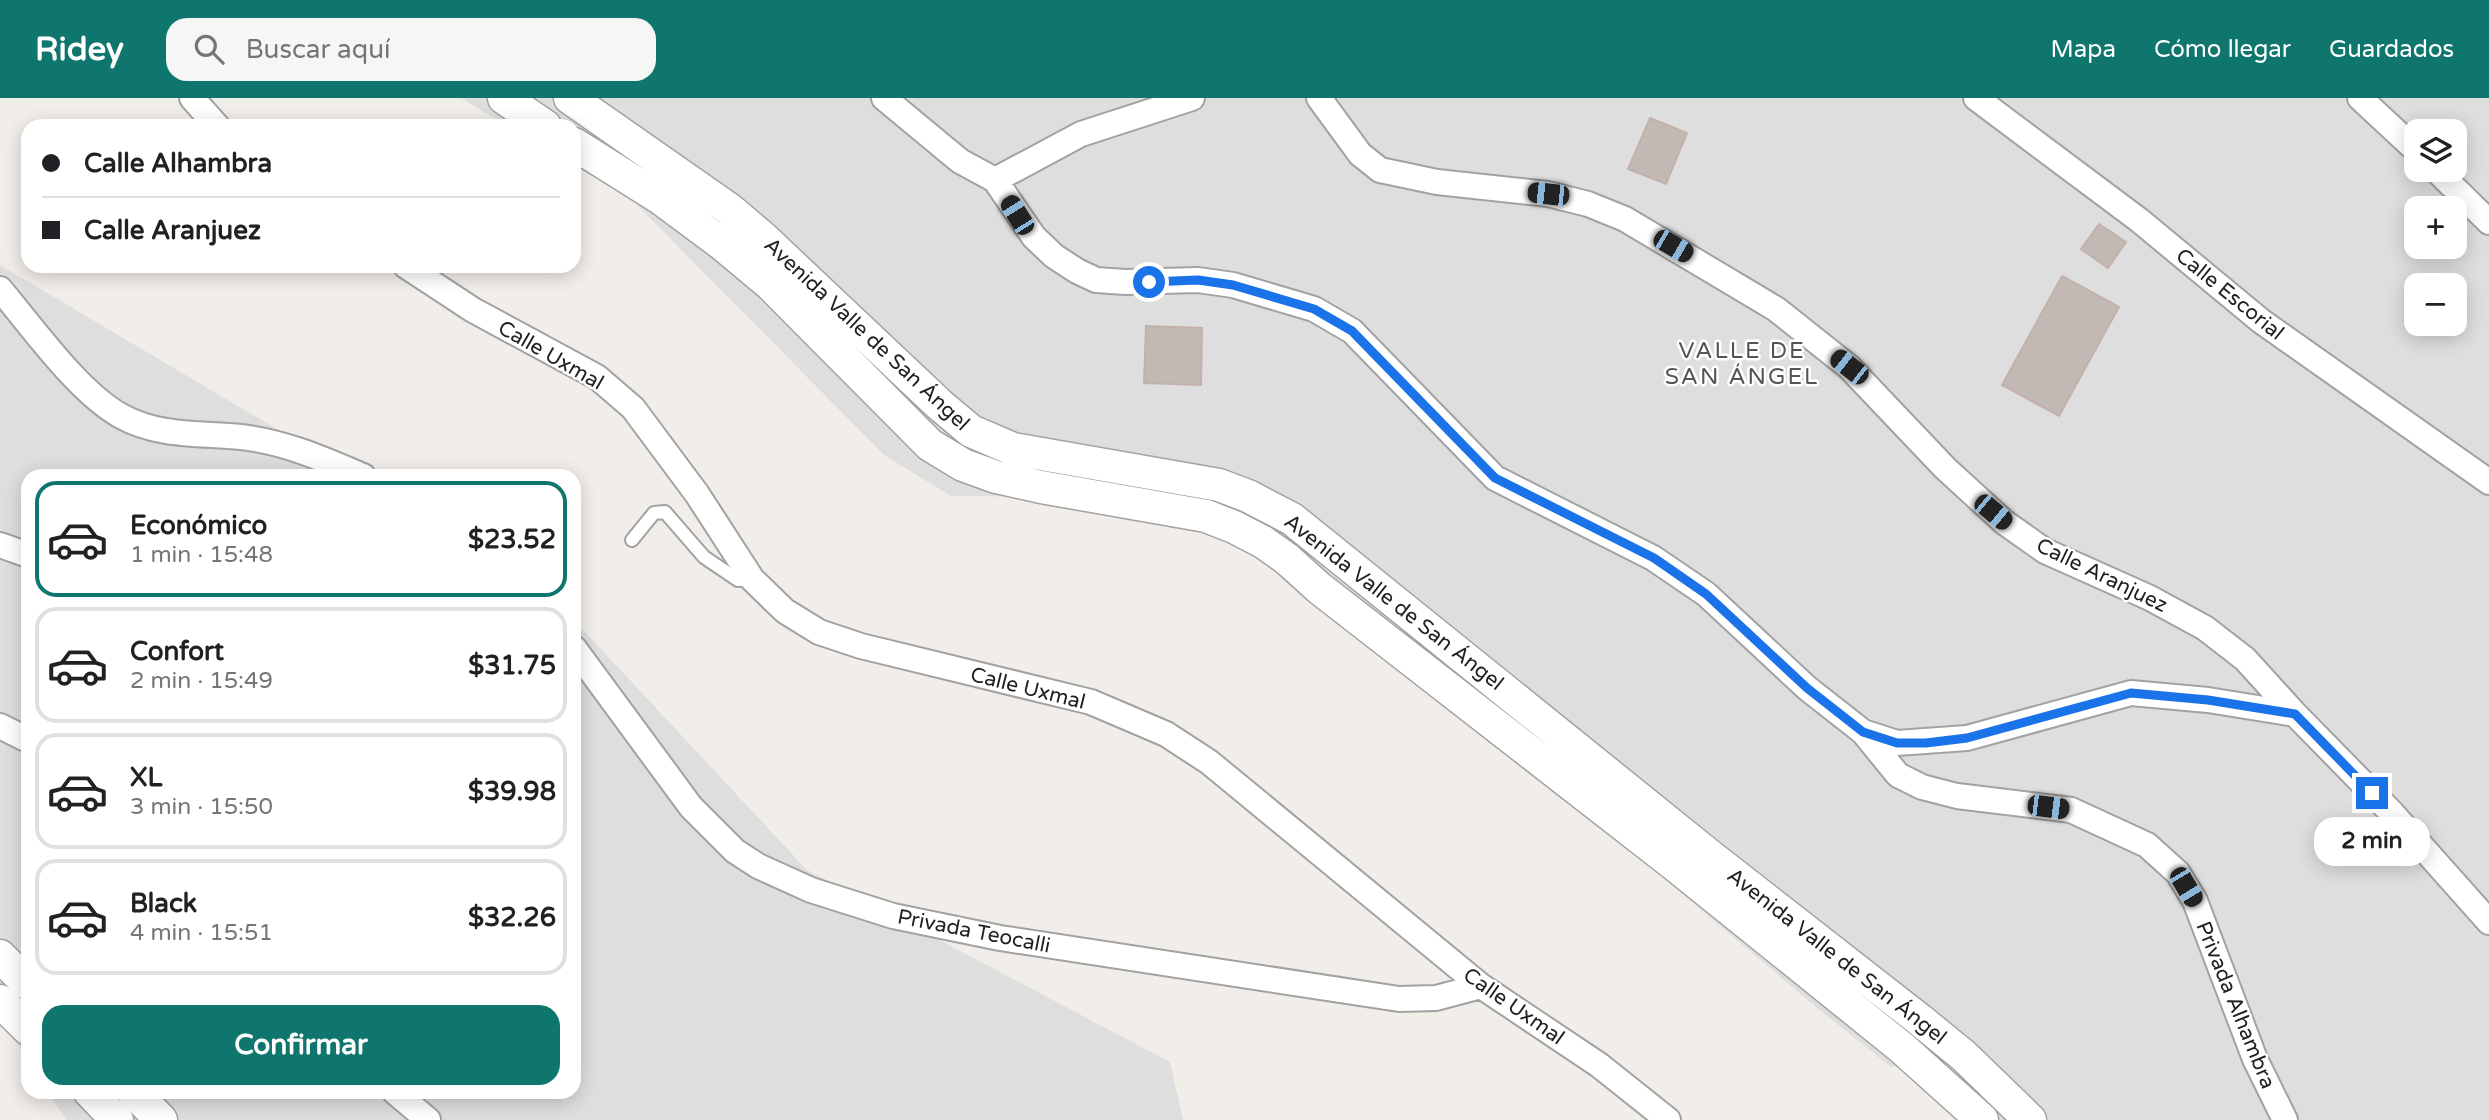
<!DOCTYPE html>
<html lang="es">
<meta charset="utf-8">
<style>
:root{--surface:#fff;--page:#f6f6f6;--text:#202124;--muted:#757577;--line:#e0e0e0;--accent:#0f766e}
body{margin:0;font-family:"Varela Round",sans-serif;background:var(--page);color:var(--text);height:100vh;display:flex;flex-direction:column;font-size:26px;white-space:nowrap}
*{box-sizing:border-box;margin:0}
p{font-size:23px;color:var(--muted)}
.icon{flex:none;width:38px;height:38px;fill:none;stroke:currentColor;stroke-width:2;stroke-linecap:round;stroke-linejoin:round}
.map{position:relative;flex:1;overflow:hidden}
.details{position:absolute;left:21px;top:371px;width:560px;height:630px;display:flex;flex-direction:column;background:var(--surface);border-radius:21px;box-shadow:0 4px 18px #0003}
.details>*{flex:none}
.top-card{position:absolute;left:21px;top:21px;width:560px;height:154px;border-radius:21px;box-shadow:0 4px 18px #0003;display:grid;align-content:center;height:154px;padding:0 21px;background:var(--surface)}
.buttons{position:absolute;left:2404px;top:21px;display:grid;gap:14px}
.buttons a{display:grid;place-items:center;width:63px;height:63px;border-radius:14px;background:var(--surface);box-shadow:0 4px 18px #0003;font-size:35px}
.end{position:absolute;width:32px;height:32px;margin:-16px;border:9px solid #1a73e8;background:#fff;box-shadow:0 0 0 4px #fff}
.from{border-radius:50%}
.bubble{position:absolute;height:49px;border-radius:21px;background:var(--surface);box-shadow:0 4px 18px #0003;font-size:23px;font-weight:700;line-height:49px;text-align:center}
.car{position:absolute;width:21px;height:42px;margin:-21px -10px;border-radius:9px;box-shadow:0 0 5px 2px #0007;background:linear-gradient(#222 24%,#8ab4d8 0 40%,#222 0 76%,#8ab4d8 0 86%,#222 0)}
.top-card b{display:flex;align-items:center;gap:24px;height:66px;font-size:26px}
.top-card b+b{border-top:2px solid var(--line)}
.top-card i{width:18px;height:18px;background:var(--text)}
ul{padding:12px 0 0;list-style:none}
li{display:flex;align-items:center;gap:21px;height:116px;margin:0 14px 10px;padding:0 7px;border:4px solid var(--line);border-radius:21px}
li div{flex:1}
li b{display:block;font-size:26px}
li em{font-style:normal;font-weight:700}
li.current{border-color:var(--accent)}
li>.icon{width:63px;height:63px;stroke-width:1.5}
.primary-button{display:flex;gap:14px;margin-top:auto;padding:14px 21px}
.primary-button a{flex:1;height:80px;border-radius:21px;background:var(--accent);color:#fff;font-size:28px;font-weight:700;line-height:80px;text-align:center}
header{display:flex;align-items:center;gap:42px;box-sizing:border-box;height:98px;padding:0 35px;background:var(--accent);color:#fff}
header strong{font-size:33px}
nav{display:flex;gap:38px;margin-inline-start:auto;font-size:24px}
.search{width:490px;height:63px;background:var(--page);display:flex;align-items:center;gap:18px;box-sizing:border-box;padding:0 24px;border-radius:21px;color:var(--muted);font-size:26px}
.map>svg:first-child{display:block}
</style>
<header>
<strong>Ridey</strong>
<div class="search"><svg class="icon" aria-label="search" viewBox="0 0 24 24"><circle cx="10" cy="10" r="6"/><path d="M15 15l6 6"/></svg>Buscar aquí</div>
<nav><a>Mapa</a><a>Cómo llegar</a><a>Guardados</a></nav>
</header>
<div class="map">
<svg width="2489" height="1022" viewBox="0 0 2489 1022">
<rect width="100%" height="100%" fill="#f1ede8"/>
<path fill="#dfdede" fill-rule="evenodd" d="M461,0H2489V1022H1966L1904,966L1891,969L1816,909L1483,628L1247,450L1166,400L951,398L884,357L630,100L574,67V28H507ZM2417,33H2455V72H2417ZM2417,110H2455V149H2417ZM2417,187H2455V226H2417Z
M0,167L356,378H28V963L0,919Z
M574,527L586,535L807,772L1170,964L1183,1022H66L48,994H574Z"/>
<path fill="#c2b8b4" stroke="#c3b1ab" stroke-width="2" d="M1650,20L1687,35L1666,86L1628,71Z
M2099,126L2126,144L2108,170L2081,151Z
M2062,178L2119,209L2059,318L2002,287Z
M1146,228L1202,230L1201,287L1144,285Z"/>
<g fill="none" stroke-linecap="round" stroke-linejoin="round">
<defs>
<path id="service" d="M632,442L654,415L665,414L704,459L738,482L752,481"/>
<path id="minor" d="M192,0L217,28
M884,0L960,63L995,82L1034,139L1054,158L1077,173L1096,182L1125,184L1198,182L1233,187L1314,211L1352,233L1495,380L1653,460L1706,496L1807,590L1863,634L1897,645L1967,640L2131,595L2208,602L2295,616
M1319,0L1360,56L1380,72L1437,84L1548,96L1588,106L1625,121L1776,211L1849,269L1945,370L2004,424L2045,453L2150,500L2205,530L2245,561L2295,616L2392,715L2489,824
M1976,0L2139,122L2261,223L2489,384
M2360,0L2417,53
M2436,72L2489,124
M995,82L1081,36L1192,0
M406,168L473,212L597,279L633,310L697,396L752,481L785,513L819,534L861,548L1091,604L1166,636L1209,664L1481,888L1599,967L1668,1022
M0,191C33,230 78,294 121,318C159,339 200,335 241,339C285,344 323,361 363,378
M0,447L28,457
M574,550L691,709L735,753L758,768L811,792L893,818L1000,840L1399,901L1436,900L1481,888
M0,628L28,642
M1863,634L1898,677L1922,689L1957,698L2071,712L2147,747L2178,775L2195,803L2255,961L2285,1022
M395,994L428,1022"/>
<path id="tertiary" d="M504,0L545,28
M570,0L729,111L762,139L940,307L971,333L1013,351L1219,387L1248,398L1292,421L1710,758L1920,922L1964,958L2030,1022
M574,46L660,100L722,146L770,186L930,347L963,367L996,379L1041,389L1206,418L1234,429L1263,444L1287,461L1319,490L1675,767L1902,950L1982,1022
M0,858L28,886
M0,903L28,931
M90,994L117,1022
M134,994L161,1022"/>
</defs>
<use href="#service" stroke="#a2a2a2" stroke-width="16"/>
<use href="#minor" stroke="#a2a2a2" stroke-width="28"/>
<use href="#tertiary" stroke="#a2a2a2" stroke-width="35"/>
<use href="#service" stroke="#fff" stroke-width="12"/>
<use href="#minor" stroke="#fff" stroke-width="24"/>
<use href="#tertiary" stroke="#fff" stroke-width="32"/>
</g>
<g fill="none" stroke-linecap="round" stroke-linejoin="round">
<path stroke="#1a73e8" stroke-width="9" d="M1149,184L1198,182L1233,187L1314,211L1352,233L1495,380L1654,460L1706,496L1807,590L1863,634L1897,645H1926L1967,640L2131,595L2208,602L2295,616L2372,695"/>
</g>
<g text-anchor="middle" stroke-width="5" stroke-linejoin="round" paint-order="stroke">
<g font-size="21" fill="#212121" stroke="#fff">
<text transform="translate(2230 196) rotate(39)" y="7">Calle Escorial</text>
<text transform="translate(867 236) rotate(43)" y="7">Avenida Valle de San Ángel</text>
<text transform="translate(551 257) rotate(30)" y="7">Calle Uxmal</text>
<text transform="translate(2102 477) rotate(26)" y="7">Calle Aranjuez</text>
<text transform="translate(1394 504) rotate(38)" y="7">Avenida Valle de San Ángel</text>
<text transform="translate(1028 590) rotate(14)" y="7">Calle Uxmal</text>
<text transform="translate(974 833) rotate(11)" y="7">Privada Teocalli</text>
<text transform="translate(1837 858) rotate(38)" y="7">Avenida Valle de San Ángel</text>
<text transform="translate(2236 907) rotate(68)" y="7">Privada Alhambra</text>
<text transform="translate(1514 908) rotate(35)" y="7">Calle Uxmal</text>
</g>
<g font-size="23" letter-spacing="2" fill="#545454" stroke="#fff">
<text x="1742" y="260">VALLE DE<tspan x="1742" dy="26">SAN ÁNGEL</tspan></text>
</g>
</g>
</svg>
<div class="buttons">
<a><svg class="icon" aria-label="layers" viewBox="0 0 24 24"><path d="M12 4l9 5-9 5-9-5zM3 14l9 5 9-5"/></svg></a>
<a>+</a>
<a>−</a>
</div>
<i class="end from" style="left:1149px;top:184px"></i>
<i class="end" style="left:2372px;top:695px"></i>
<div class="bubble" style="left:2314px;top:719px;width:116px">2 min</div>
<i class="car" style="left:1548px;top:96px;rotate:276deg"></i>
<i class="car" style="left:1017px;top:117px;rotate:328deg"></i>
<i class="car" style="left:1673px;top:148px;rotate:120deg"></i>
<i class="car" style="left:1849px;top:269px;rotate:308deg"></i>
<i class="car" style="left:1993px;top:414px;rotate:130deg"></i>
<i class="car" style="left:2048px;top:709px;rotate:97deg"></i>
<i class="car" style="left:2186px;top:789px;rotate:149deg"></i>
<div class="top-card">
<b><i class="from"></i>Calle Alhambra</b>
<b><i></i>Calle Aranjuez</b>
</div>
<section class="details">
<ul>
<li class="current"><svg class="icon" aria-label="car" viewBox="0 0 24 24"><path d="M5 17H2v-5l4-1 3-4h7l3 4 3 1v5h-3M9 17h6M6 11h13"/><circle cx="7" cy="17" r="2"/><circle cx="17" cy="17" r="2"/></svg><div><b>Económico</b><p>1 min · 15:48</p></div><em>$23.52</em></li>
<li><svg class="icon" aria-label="car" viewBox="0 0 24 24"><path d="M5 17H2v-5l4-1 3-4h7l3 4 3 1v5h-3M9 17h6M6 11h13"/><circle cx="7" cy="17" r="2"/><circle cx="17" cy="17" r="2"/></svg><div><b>Confort</b><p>2 min · 15:49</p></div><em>$31.75</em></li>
<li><svg class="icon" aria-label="car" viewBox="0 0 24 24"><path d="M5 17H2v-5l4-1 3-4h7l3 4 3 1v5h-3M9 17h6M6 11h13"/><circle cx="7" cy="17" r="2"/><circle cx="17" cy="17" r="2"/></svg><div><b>XL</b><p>3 min · 15:50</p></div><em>$39.98</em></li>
<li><svg class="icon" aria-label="car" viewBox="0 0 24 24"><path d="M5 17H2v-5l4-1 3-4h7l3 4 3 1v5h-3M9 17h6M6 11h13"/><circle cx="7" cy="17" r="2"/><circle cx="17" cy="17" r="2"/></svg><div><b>Black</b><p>4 min · 15:51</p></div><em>$32.26</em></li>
</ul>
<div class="primary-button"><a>Confirmar</a></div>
</section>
</div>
